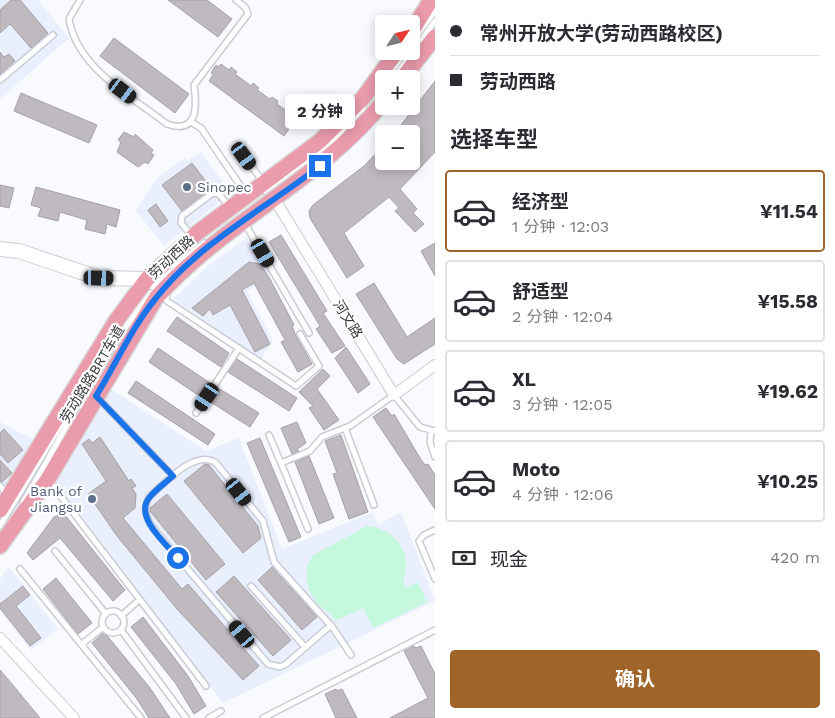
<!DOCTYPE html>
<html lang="zh">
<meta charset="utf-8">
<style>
:root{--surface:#fff;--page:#f2f2f3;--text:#2b2b33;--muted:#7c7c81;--line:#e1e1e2;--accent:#a06328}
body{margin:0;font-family:"Work Sans","Noto Sans SC",sans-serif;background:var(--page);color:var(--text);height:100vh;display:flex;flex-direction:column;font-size:19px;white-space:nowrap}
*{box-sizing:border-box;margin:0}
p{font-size:16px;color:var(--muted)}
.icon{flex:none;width:28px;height:28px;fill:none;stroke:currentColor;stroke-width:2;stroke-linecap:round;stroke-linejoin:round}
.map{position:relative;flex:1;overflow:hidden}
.side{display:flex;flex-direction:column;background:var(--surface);width:400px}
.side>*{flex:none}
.top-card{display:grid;align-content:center;height:110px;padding:0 15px;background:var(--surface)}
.needle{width:32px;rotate:55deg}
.controls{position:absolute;left:375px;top:15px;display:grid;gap:10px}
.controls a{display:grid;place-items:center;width:45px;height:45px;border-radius:5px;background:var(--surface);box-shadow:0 2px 12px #0003;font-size:25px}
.end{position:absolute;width:22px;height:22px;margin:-11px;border:6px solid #1a73e8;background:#fff;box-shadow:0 0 0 2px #fff}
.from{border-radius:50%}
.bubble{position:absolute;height:35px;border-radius:5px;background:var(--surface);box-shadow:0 2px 12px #0003;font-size:16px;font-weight:700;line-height:35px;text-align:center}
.car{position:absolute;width:15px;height:30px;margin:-15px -8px;border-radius:6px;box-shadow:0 0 4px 1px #0007;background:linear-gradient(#222 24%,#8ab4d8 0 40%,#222 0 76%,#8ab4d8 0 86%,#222 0)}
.top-card b{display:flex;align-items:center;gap:18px;height:48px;font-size:19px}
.top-card b+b{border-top:1px solid var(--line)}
.top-card i{width:12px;height:12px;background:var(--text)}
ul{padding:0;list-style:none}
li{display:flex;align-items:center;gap:15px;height:82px;margin:0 10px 8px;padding:0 5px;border:2px solid var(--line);border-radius:5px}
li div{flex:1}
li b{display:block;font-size:19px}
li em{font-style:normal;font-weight:700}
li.current{border-color:var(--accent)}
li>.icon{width:45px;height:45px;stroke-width:1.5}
h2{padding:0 15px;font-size:22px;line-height:60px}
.pay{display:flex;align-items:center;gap:12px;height:55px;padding:0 15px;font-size:19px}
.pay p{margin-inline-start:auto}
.cta{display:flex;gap:10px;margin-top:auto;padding:10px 15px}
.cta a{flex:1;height:58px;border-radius:5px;background:var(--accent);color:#fff;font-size:20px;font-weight:700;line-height:58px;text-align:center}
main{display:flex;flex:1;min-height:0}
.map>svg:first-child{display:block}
</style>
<main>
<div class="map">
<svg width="435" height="718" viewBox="0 0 435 718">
<rect width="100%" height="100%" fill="#f9fafd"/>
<path fill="#eaeffe" d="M0,0H38L69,38L0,99Z
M201,152L231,193L164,246L136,211L156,179L185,158L188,161Z
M248,237L271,276L247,291L273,341L261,359L173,299L209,265Z
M111,389L206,451L239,438L282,549L373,512L378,525L401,512L435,601L223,703L54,481Z
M0,422L36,441L0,494Z
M9,567L58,629L31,650L0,611V579Z"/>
<path fill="#c6f8dd" d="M367,526C389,528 408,544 406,568C405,577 402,579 406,587L418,582L427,602L373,628L363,608L335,621C331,612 325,611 318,604C306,590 302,571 313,555Z"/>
<path fill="#bfb9c0" stroke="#a6a0a6" d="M11,0H20L48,33L31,48L10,24L0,33V10Z
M168,0H207L232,19L218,37Z
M114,38L189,94L175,113L100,56Z
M0,52L4,57L9,54L15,61L0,74Z
M221,64L229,70L231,67L237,72L235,74L251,86L253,83L259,88L257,90L270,99L272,97L278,101L277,104L297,118L284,136L209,81L213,75L211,73L216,65L219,67Z
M435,81V152L400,189L417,209L413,213L424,224L415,232L395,211L399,208L389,197L344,233L364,266L347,278L310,218L309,211L313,205L364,166L384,145V161H411V134H394Z
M21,93L97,125L89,143L14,111Z
M124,132L134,137L135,134L153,150L151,153L154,155L148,164L145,162L138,167L117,152L121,142L118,140Z
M192,163L211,188L182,211L162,185Z
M0,185L14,188L9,208L0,206Z
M36,187L120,210L116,227L107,224L105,234L85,229L87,220L60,212L58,221L38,216L41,208L31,205Z
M156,204L168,221L160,227L148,210Z
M281,235L327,311L323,313L345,346L332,353L316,329L320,326L269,242Z
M435,243V276L421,251Z
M249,262L260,264L270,279L294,325L292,326L296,336L312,364L298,372L281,342L285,340L254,283L242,290L270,344L255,352L230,305L213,315L210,309L203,316L192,308Z
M374,283L407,337L435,318V344L404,364L397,359L356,294Z
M177,317L229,353L221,367L167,331Z
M346,347L370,384L358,393L335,358Z
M158,348L210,383L201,397L149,362Z
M237,359L297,398L289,411L228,372Z
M323,369L330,376L317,389L339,420L324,430L309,408L313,406L299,392Z
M136,381L215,434L208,445L128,393Z
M218,388L259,413L250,427L209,401Z
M386,408L392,416L394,414L420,458L425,465L428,464L435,475V509L373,417Z
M297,422L306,443L296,450L299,451L292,454L281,428Z
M4,429L23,450L8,463L0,454V433Z
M341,435L368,512L349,519L333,474L337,473L325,441Z
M100,437L129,481L131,479L136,486L132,488L136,494L135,508L123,518L182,589L188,584L259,666L243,680L177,609L117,536L88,494L106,481L82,444L89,439L92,443Z
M260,438L301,537L289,542L247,443Z
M309,456L334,518L319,524L295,462Z
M0,460L12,473L2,482H0Z
M205,464L209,465L258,526L261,538L243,553L184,481Z
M167,494L225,564L206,580L150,511V508Z
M59,515H65L125,590L113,601L60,538L33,560L27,553L54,517Z
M272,567L317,617L302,630L258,580Z
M234,576L291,640L273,656L216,592Z
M56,578L92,623L78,634L43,589Z
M23,586L30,595L16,606L41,638L30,646L0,608V604Z
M143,617L188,676L206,706L194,714L176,684L131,627Z
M104,632L150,688L170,718H149L137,699L92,643Z
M414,646L416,648L421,646L435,674V718H390L428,698L404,651Z
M0,670L12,684L40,718H0Z
M336,689L337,691L342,689L357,718H336L325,694Z"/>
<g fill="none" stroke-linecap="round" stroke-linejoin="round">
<defs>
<path id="lane" d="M80,0L69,19C77,68 131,96 167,124C198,135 197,106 194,85L248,14L245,7L236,0
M411,44L435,11
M386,79L406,51
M393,79L435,21
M0,80L53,35
M191,122L201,128L246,194
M244,156L263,182
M265,191L331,142L363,108
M244,222L309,333
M191,235L181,223L182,216L213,193L219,194L229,207
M158,284L185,258L204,243
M165,291L167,301L296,386L319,366L300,334
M98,398L173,476
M196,413L239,348
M345,428L374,505
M431,432L430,442L435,457
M269,435L281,463
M49,481L206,686
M0,486L7,494
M23,502C65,433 100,356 151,293
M0,526L76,400
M308,529L281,463L310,451L322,437L350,426L394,395L420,427L435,431
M435,530L424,535L419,541L435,579
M55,551L106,614
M20,569L141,718
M251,586L305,647
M102 622a11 11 0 1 1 22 0a11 11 0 1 1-22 0Z
M121,616L139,600
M331,625L286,664L280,667L268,664L153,528C146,518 143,509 149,497C164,484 195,448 216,463L263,521L274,562L333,628L351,655
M121,630L186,718
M82,644L103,627
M209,718L221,711
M263,718L435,630"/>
<path id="street" d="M275,200L394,395L435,365
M0,638L74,718"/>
<path id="secondary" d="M0,249L19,251L99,278L147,279L164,288"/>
<path id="primary" d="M411,32L431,0
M402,79L435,37
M0,510L116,321L147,279L197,233L320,141L363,98L397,51
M0,546L48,479L156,298C223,222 320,181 384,101"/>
</defs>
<use href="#lane" stroke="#caccd5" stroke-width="8"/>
<use href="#street" stroke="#caccd5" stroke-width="12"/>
<use href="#secondary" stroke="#caccd5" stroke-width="16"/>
<use href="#primary" stroke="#d7d8d8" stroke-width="18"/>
<use href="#lane" stroke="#fff" stroke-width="5"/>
<use href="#street" stroke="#fff" stroke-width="10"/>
<use href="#secondary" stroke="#fff" stroke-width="14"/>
<use href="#primary" stroke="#ea9bac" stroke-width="15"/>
</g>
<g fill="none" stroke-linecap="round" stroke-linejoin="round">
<path stroke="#1a73e8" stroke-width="6" d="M178,558C167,545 134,517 149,498C155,490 165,483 173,476L96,396C116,364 132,327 156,298C199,243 266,208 320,166"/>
</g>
<g fill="#5c6f8a" stroke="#fff" stroke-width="2">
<circle cx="187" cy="187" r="5"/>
<circle cx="92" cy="499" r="5"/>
</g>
<g text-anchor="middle" stroke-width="4.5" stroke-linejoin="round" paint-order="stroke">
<g font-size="14" fill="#4e5e75" stroke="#fff" text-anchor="start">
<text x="197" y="192">Sinopec</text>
<text x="82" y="496" text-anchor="end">Bank of<tspan x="82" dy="16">Jiangsu</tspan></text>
</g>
<g font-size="14" fill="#393a3e" stroke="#fff">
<text transform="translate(171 257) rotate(-43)" y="5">劳动西路</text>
<text transform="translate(348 319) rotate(58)" y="5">河文路</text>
<text transform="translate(92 374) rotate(-59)" y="5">劳动路路BRT车道</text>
</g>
</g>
</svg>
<div class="controls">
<a><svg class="needle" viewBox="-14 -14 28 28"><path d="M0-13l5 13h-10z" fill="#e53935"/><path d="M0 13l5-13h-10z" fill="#7c7c81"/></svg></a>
<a>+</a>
<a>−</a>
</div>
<i class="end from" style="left:178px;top:558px"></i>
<i class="end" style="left:320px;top:166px"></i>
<div class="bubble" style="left:285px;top:94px;width:70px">2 分钟</div>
<i class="car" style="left:123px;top:91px;rotate:127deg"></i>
<i class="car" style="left:244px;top:156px;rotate:144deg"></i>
<i class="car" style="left:263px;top:253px;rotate:150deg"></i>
<i class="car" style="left:99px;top:278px;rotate:91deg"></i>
<i class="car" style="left:207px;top:397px;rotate:214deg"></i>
<i class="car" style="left:239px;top:492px;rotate:141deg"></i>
<i class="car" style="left:242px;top:634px;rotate:320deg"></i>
</div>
<section class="side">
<div class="top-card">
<b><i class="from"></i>常州开放大学(劳动西路校区)</b>
<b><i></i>劳动西路</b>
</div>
<h2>选择车型</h2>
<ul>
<li class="current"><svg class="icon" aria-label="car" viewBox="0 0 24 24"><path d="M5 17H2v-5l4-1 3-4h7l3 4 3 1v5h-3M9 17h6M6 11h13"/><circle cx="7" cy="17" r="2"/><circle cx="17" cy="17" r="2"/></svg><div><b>经济型</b><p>1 分钟 · 12:03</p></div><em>¥11.54</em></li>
<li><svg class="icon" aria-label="car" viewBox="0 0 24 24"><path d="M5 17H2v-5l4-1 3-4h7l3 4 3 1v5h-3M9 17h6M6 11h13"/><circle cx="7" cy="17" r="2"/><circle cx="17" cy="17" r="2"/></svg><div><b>舒适型</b><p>2 分钟 · 12:04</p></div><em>¥15.58</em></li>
<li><svg class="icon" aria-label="car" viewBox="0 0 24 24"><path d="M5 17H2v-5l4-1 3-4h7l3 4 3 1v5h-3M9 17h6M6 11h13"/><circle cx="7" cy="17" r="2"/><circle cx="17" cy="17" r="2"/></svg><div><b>XL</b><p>3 分钟 · 12:05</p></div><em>¥19.62</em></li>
<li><svg class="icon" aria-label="car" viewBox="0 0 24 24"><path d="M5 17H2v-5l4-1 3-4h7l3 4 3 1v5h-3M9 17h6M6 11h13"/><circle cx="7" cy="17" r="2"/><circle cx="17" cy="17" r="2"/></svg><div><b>Moto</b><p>4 分钟 · 12:06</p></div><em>¥10.25</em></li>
</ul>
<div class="pay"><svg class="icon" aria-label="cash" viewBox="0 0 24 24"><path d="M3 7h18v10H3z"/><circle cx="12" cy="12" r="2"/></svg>现金<p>420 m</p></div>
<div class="cta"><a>确认</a></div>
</section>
</main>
